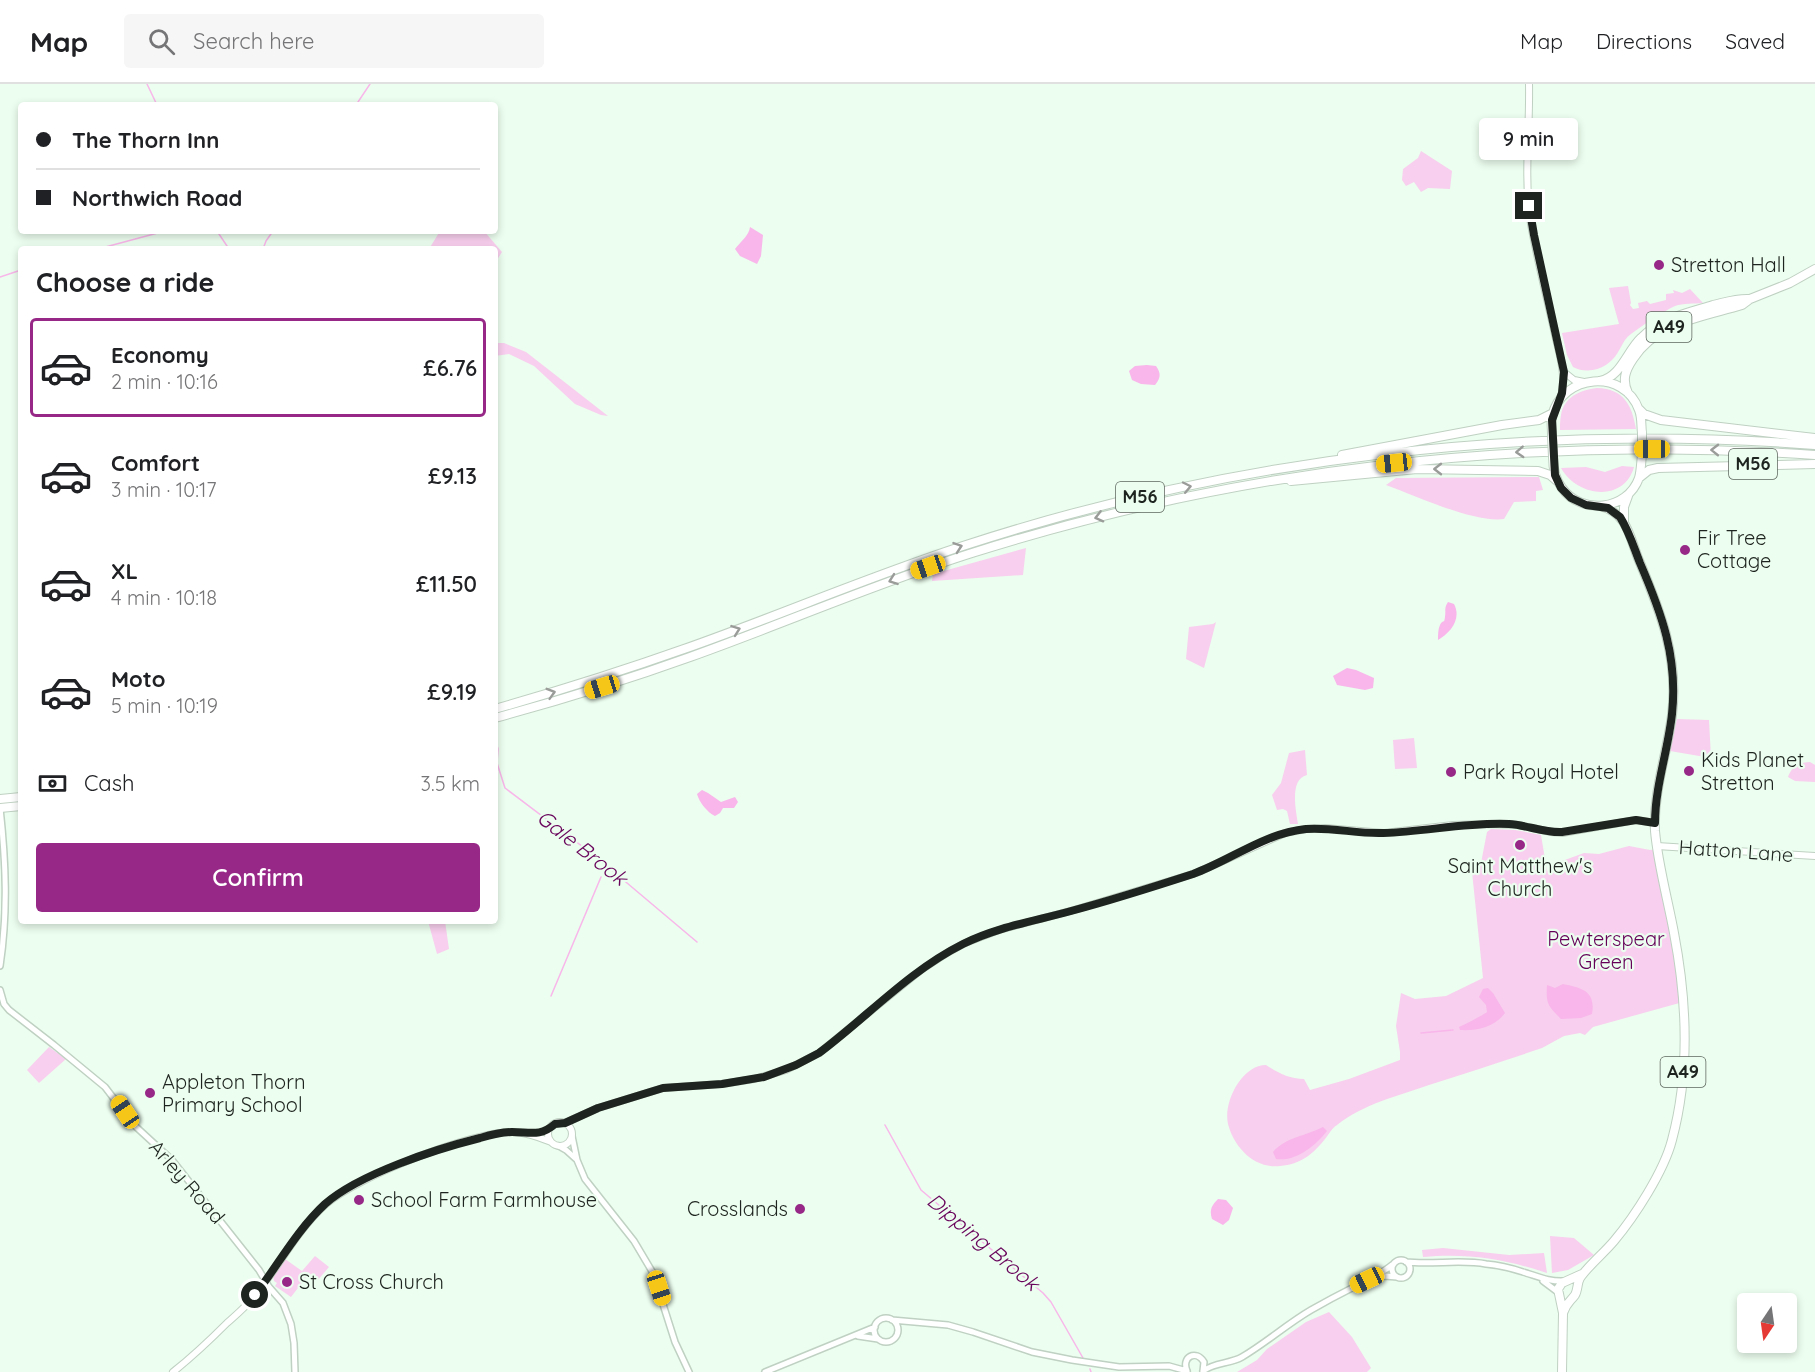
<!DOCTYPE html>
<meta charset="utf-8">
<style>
:root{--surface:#fff;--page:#f6f6f6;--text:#202124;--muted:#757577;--line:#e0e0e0;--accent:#972887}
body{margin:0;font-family:Quicksand,sans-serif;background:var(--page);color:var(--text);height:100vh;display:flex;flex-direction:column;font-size:22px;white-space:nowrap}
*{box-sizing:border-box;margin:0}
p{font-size:20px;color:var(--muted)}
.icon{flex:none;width:33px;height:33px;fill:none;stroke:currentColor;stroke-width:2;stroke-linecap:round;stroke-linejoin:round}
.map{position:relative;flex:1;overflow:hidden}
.side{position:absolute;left:18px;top:162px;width:480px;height:678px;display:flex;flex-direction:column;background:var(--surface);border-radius:6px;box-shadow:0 3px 9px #0003}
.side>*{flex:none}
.top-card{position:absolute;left:18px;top:18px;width:480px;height:132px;border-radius:6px;box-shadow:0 3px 9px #0003;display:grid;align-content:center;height:132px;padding:0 18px;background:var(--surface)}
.needle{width:39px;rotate:193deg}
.fabs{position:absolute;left:1737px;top:1209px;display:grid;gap:12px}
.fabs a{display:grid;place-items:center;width:60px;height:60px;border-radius:6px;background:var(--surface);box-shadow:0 3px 9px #0003;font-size:30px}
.end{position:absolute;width:27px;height:27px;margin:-14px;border:8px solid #1e241f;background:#fff;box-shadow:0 0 0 3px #fff}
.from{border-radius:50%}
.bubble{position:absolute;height:42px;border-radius:6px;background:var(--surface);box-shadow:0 3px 9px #0003;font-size:20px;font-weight:600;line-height:42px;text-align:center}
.car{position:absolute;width:18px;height:36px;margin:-18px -9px;border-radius:8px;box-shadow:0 0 4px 2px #0007;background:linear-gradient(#f5c518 24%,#345 0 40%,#f5c518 0 76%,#345 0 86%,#f5c518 0)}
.top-card b{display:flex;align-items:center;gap:21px;height:57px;font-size:22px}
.top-card b+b{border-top:2px solid var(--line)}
.top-card i{width:15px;height:15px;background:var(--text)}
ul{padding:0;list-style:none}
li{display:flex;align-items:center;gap:18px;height:99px;margin:0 12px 9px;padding:0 6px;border:3px solid transparent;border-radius:6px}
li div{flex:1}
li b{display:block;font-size:22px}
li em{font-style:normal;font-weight:600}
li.active{border-color:var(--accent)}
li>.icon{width:54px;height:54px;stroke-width:1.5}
h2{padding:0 18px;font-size:27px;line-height:72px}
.pay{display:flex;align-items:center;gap:15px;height:66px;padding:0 18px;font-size:22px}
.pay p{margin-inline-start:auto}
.action{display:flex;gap:12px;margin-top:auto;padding:12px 18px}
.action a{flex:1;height:69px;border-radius:6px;background:var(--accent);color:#fff;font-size:24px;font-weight:600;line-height:69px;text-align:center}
header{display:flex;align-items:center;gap:36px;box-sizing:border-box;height:84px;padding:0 30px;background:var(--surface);border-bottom:2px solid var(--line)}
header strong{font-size:28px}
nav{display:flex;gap:33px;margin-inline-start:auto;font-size:21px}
.search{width:420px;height:54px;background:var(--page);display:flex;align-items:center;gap:15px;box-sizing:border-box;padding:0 21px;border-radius:6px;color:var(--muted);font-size:22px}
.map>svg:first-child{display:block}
</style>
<header>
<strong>Map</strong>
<div class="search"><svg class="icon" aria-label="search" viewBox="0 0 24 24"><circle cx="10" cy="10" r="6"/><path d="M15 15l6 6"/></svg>Search here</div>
<nav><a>Map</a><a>Directions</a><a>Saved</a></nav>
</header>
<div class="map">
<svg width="1815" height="1288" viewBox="0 0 1815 1288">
<rect width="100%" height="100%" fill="#ecfeef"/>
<path fill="#f8cfee" d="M1421,67L1452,87L1450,105L1428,104L1421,108L1414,98L1406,102L1402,96L1403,85L1418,74Z
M440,147H484L502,168L495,179V165H429Z
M1628,202L1631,219L1630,221L1633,225L1639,224L1638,219L1647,217L1650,220L1666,216V210L1674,209L1673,206L1682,209L1690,205L1703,219C1694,220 1683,219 1675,222C1662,228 1643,241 1631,250C1622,256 1620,269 1612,276C1602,286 1586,290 1573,283L1567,271L1562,249L1619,240L1609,204Z
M495,259H504L526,268L608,332L601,331L575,320L534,282L509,270L495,272Z
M1597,304C1624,305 1632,321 1636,345L1560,346C1560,341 1560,336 1561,331C1564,313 1580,306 1597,304Z
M1622,382L1634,383C1624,419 1577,413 1561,384L1586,383L1605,388Z
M1539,393L1543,406L1536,407V417L1514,418L1504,435C1474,439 1416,412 1386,401L1396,394Z
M1026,464L1023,491L932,497L933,490Z
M1216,538L1204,584L1186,575L1189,543L1213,540Z
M1677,635L1709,636L1711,674L1670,667Z
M1414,654L1417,684L1395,685L1393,656Z
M1305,666L1307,691C1289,695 1296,727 1298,740H1290L1287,727L1283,725L1277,726L1272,711L1281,699L1289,669Z
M1810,678L1815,681V698L1795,697L1788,693C1793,681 1798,679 1810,678Z
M1491,745L1515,746L1541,751L1547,787L1562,777L1584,769L1599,770L1629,762L1650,766L1658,765L1683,918L1593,943L1585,951L1580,949L1564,952L1542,964C1504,977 1467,989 1429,1001C1398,1012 1363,1020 1337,1041C1332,1044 1329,1050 1325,1055C1312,1071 1301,1080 1280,1082C1254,1085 1234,1063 1228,1040C1223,1018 1242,981 1266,981C1278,989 1289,995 1304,995L1310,1006L1349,995L1400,976V968L1396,942L1401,909L1415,915L1446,912L1483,894L1471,778L1481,779L1487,748Z
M428,837H445L449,865L437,870Z
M49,963L66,975L39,999L27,986Z
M1550,1152L1574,1154L1594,1171L1568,1186L1552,1189Z
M1443,1164L1509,1171L1544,1169L1547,1189C1504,1175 1469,1169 1423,1173L1422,1166Z
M315,1172L329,1183L317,1197L308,1191L291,1213L275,1202L277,1199L274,1197L273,1192L285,1175L302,1187Z
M1329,1228L1352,1253L1371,1284L1367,1288H1237L1257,1276L1267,1265L1306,1238Z"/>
<path fill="#f8b6ea" d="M750,143L763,151L761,172L757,180L740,172L735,165C740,158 749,152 750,143Z
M1147,281L1156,282C1161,289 1161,294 1155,301L1141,300L1132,296L1129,287L1135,282Z
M1448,518L1454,520C1462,535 1450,549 1438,556C1438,551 1438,545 1440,541C1444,534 1444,541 1445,533C1446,526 1444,524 1448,518Z
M1347,584L1356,586L1374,594L1373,604L1365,606L1337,601L1333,592Z
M702,706L708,709L721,718L735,713L738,718L734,724H723L720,729L715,732C708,729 699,718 697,710Z
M1563,900C1582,904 1596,907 1592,930L1581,934L1561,935C1547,921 1546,919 1547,901L1555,904Z
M1488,904L1493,909L1505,929C1495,943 1477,947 1460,946L1459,943C1464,941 1485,930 1487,928L1486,921L1479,913L1483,905Z
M1323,1043L1327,1047C1315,1062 1296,1078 1276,1075L1273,1068C1286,1053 1306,1052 1323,1043Z
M1218,1115L1226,1116L1233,1124L1229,1136L1223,1141L1212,1135C1209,1126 1212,1121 1218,1115Z"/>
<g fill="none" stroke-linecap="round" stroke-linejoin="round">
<path stroke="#f8b6ea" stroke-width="1.5" d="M147,0L157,21
M356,21L370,0
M217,147L229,165
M98,165L165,147
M263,165L266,157L273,147
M0,193L21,186
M495,654L498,665L497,679L505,704L595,772L697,858
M551,912L601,793
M1421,949L1453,946
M885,1041L921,1106L1043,1209L1051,1218L1083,1274
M1090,1285L1091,1288"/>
<defs>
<path id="minor" d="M0,724C6,779 8,828 0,882
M0,906L4,920L9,926L54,961L105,1003L134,1041L172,1076L259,1186L269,1203L283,1219L291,1240L294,1259L295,1288
M572,1052L577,1076L585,1095L634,1157L653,1189L675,1258L689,1288
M559,1062L566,1066L576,1075
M1392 1185a9 9 0 1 1 18 0a9 9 0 1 1-18 0Z
M1406,1178C1433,1181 1460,1175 1486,1180C1499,1181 1511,1184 1523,1188C1537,1192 1549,1198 1564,1197
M1376,1193L1385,1192L1397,1193
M1543,1197L1559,1209
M874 1246a12 12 0 1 1 24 0a12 12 0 1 1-24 0Z
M892,1236L948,1241L973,1248L1032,1268L1072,1276L1119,1283L1169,1282L1187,1287
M858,1252L878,1255
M1187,1287C1181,1273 1196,1265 1204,1278L1203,1287
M1203,1287C1215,1278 1230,1280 1242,1273C1266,1259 1287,1240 1311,1226C1325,1218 1338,1211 1352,1204C1366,1197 1380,1191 1392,1181
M765,1288L875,1243"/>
<path id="major" d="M1529,0C1530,44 1524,89 1530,134C1536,171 1546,209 1554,246C1559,270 1567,290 1561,314
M1564,288L1574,296L1584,298
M1657,762L1815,772
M548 1050a12 12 0 1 1 24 0a12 12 0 1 1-24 0Z
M565,1039L598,1024L663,1004L722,1000L754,995L786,986L819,969L921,886L947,869L965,859L999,846L1074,826L1196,789L1285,749L1306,745L1325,744L1384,749L1453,741L1488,740L1519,741L1551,748L1562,749L1636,736L1655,739
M173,1288C192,1273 210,1256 227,1239C237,1230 248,1221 256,1210C280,1181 297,1146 326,1120C357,1093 471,1048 512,1048C526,1048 538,1053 551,1058"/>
<path id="highway" d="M1600,297C1621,293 1627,267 1641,254C1661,234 1687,229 1713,221C1726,218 1737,214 1750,215
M1628,309C1622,296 1625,287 1633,275C1657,238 1702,233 1742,221L1750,215L1790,199L1815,185
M1639,325L1644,330L1661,336L1815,354
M1552,351C1552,345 1551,338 1552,332C1562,290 1624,284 1639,326C1642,333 1641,341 1642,349
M1342,371L1502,341L1539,336L1553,329
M1553,373C1553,384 1555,395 1562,404C1581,431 1627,427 1639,394C1641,387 1641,379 1642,371
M1639,394L1649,386L1658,384L1815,380
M1291,397L1417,385L1538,387L1550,391L1557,397
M1624,438V423L1628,412
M495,625C558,607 622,587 684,565C778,532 870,492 966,461C1236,373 1532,339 1815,361
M495,634C561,616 626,596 690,573C785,539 877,499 972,469C1244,383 1531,351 1815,371
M0,715L21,713
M0,724L21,722
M1563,1229C1567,1218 1569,1219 1575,1211C1578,1206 1577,1199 1580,1194C1588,1182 1604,1169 1614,1157C1635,1132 1664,1087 1672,1056C1690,989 1687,917 1674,849C1668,816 1658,781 1655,747C1653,708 1667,670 1672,631C1679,573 1660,526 1638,474C1629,451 1627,429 1600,422
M1562,1288L1563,1229L1558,1205L1562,1199L1582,1190"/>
</defs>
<use href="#minor" stroke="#bfd1c2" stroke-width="8"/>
<use href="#major" stroke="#bfd1c2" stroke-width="8"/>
<use href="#highway" stroke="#bfd1c2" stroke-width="10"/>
<use href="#minor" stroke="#fff" stroke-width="5"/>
<use href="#major" stroke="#fff" stroke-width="6"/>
<use href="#highway" stroke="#fff" stroke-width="8"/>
<defs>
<path id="highway-bridge" d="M1642,349V371
M1552,351L1553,373"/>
</defs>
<use href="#highway-bridge" stroke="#bfd1c2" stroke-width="10" stroke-linecap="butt"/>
<use href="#highway-bridge" stroke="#fff" stroke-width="8"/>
</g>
<defs><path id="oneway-chevron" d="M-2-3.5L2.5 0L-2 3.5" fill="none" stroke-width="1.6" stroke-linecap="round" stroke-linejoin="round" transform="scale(1.5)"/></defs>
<g stroke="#9a9c9a">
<use href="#oneway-chevron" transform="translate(1715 366) rotate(-179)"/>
<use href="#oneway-chevron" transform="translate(1520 368) rotate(177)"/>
<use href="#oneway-chevron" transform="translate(1438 385) rotate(-180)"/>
<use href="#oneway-chevron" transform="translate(1187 403) rotate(-12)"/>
<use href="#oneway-chevron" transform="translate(1099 433) rotate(166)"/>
<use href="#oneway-chevron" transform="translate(958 463) rotate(-19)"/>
<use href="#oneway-chevron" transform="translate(893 496) rotate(160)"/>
<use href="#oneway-chevron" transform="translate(736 546) rotate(-20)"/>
<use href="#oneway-chevron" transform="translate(551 609) rotate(-16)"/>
</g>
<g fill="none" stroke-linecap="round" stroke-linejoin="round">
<path stroke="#1e241f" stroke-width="8" d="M255,1211C278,1181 297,1146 325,1120C359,1090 436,1065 480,1054C490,1051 501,1048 512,1048C530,1048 540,1053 555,1040L565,1039L598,1024L663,1004L722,1000L764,993L796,981L819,969C867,933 909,887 963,860C997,843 1035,837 1071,827C1112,816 1153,803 1193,790C1231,776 1265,749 1306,745C1332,743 1357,750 1383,749C1426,748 1465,738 1509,740C1527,741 1544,749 1562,748L1636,736L1655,739C1655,702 1668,667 1672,630C1678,574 1662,530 1640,479C1634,464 1629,447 1620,433L1608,424L1586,421L1571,414L1561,404L1555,391L1552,336L1562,309L1564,288L1534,151L1529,122"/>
</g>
<g fill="#972887" stroke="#ecfeef" stroke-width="2">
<circle cx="1659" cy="181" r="6"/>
<circle cx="1685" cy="466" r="6"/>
<circle cx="1689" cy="687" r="6"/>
<circle cx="1451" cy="688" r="6"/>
<circle cx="1520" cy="761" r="6"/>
<circle cx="150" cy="1009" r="6"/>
<circle cx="359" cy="1116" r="6"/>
<circle cx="800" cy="1125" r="6"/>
<circle cx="287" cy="1198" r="6"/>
</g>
<g text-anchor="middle" stroke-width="4.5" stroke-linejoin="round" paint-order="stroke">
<g fill="#ecfeef" stroke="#5c655d" stroke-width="1.5">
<rect x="1646.5" y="228" width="45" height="30" rx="4.5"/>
<rect x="1729" y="365" width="48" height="30" rx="4.5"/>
<rect x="1116" y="398" width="48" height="30" rx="4.5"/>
<rect x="1660.5" y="973" width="45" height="30" rx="4.5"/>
</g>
<g font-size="18" font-weight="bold" fill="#1e241f">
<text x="1669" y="249">A49</text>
<text x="1753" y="386">M56</text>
<text x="1140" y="419">M56</text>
<text x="1683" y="994">A49</text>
</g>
<g font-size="20" fill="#1e241f" stroke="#ecfeef" text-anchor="start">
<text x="1671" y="188">Stretton Hall</text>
<text x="1697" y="461">Fir Tree<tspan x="1697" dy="23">Cottage</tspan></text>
<text x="1701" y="683">Kids Planet<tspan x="1701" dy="23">Stretton</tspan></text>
<text x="1463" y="695">Park Royal Hotel</text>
<text x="1520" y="789" text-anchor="middle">Saint Matthew's<tspan x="1520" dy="23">Church</tspan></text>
<text x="162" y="1005">Appleton Thorn<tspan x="162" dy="23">Primary School</tspan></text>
<text x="371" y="1123">School Farm Farmhouse</text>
<text x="788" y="1132" text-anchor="end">Crosslands</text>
<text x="299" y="1205">St Cross Church</text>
</g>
<g font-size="20" fill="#1e241f" stroke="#ecfeef">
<text transform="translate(1736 767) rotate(4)" y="7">Hatton Lane</text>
<text transform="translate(187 1098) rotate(49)" y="7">Arley Road</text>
</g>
<g font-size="20" fill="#650059" stroke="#ecfeef">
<text x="1606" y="862">Pewterspear<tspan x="1606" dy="23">Green</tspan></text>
</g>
<g font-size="21" font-style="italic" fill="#69045c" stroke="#ecfeef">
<text transform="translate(582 764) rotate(38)" y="7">Gale Brook</text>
<text transform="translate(983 1158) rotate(40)" y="7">Dipping Brook</text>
</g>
</g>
</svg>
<div class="fabs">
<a><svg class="needle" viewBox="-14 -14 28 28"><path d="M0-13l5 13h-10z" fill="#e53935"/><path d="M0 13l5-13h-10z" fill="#757577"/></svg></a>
</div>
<i class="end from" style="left:255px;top:1211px"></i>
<i class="end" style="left:1529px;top:122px"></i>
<div class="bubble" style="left:1479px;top:34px;width:99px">9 min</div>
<i class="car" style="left:1652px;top:365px;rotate:270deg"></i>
<i class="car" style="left:1394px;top:379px;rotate:264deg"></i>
<i class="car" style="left:928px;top:483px;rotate:251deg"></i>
<i class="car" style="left:602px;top:603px;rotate:253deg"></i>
<i class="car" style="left:125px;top:1028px;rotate:326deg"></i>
<i class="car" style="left:1367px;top:1196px;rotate:245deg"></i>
<i class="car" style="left:659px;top:1204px;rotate:162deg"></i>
<div class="top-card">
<b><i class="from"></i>The Thorn Inn</b>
<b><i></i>Northwich Road</b>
</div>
<section class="side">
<h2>Choose a ride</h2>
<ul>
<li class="active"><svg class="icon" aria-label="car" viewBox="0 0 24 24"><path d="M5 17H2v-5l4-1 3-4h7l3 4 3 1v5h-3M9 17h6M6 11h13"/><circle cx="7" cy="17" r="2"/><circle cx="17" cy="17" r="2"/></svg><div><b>Economy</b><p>2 min · 10:16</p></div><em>£6.76</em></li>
<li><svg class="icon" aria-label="car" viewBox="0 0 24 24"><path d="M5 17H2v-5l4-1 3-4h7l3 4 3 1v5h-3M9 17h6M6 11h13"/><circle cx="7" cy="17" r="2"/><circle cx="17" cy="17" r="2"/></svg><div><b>Comfort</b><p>3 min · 10:17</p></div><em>£9.13</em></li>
<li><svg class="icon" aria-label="car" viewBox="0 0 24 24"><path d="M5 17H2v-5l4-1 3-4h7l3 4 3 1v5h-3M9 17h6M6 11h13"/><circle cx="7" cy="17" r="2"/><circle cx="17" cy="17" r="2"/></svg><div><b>XL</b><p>4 min · 10:18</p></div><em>£11.50</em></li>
<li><svg class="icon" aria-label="car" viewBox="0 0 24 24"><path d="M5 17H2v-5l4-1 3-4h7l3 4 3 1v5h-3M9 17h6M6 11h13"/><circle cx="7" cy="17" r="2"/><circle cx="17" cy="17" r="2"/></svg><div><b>Moto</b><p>5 min · 10:19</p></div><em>£9.19</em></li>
</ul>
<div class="pay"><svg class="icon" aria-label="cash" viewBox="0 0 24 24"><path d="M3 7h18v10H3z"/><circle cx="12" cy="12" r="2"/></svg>Cash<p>3.5 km</p></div>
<div class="action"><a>Confirm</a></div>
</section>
</div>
